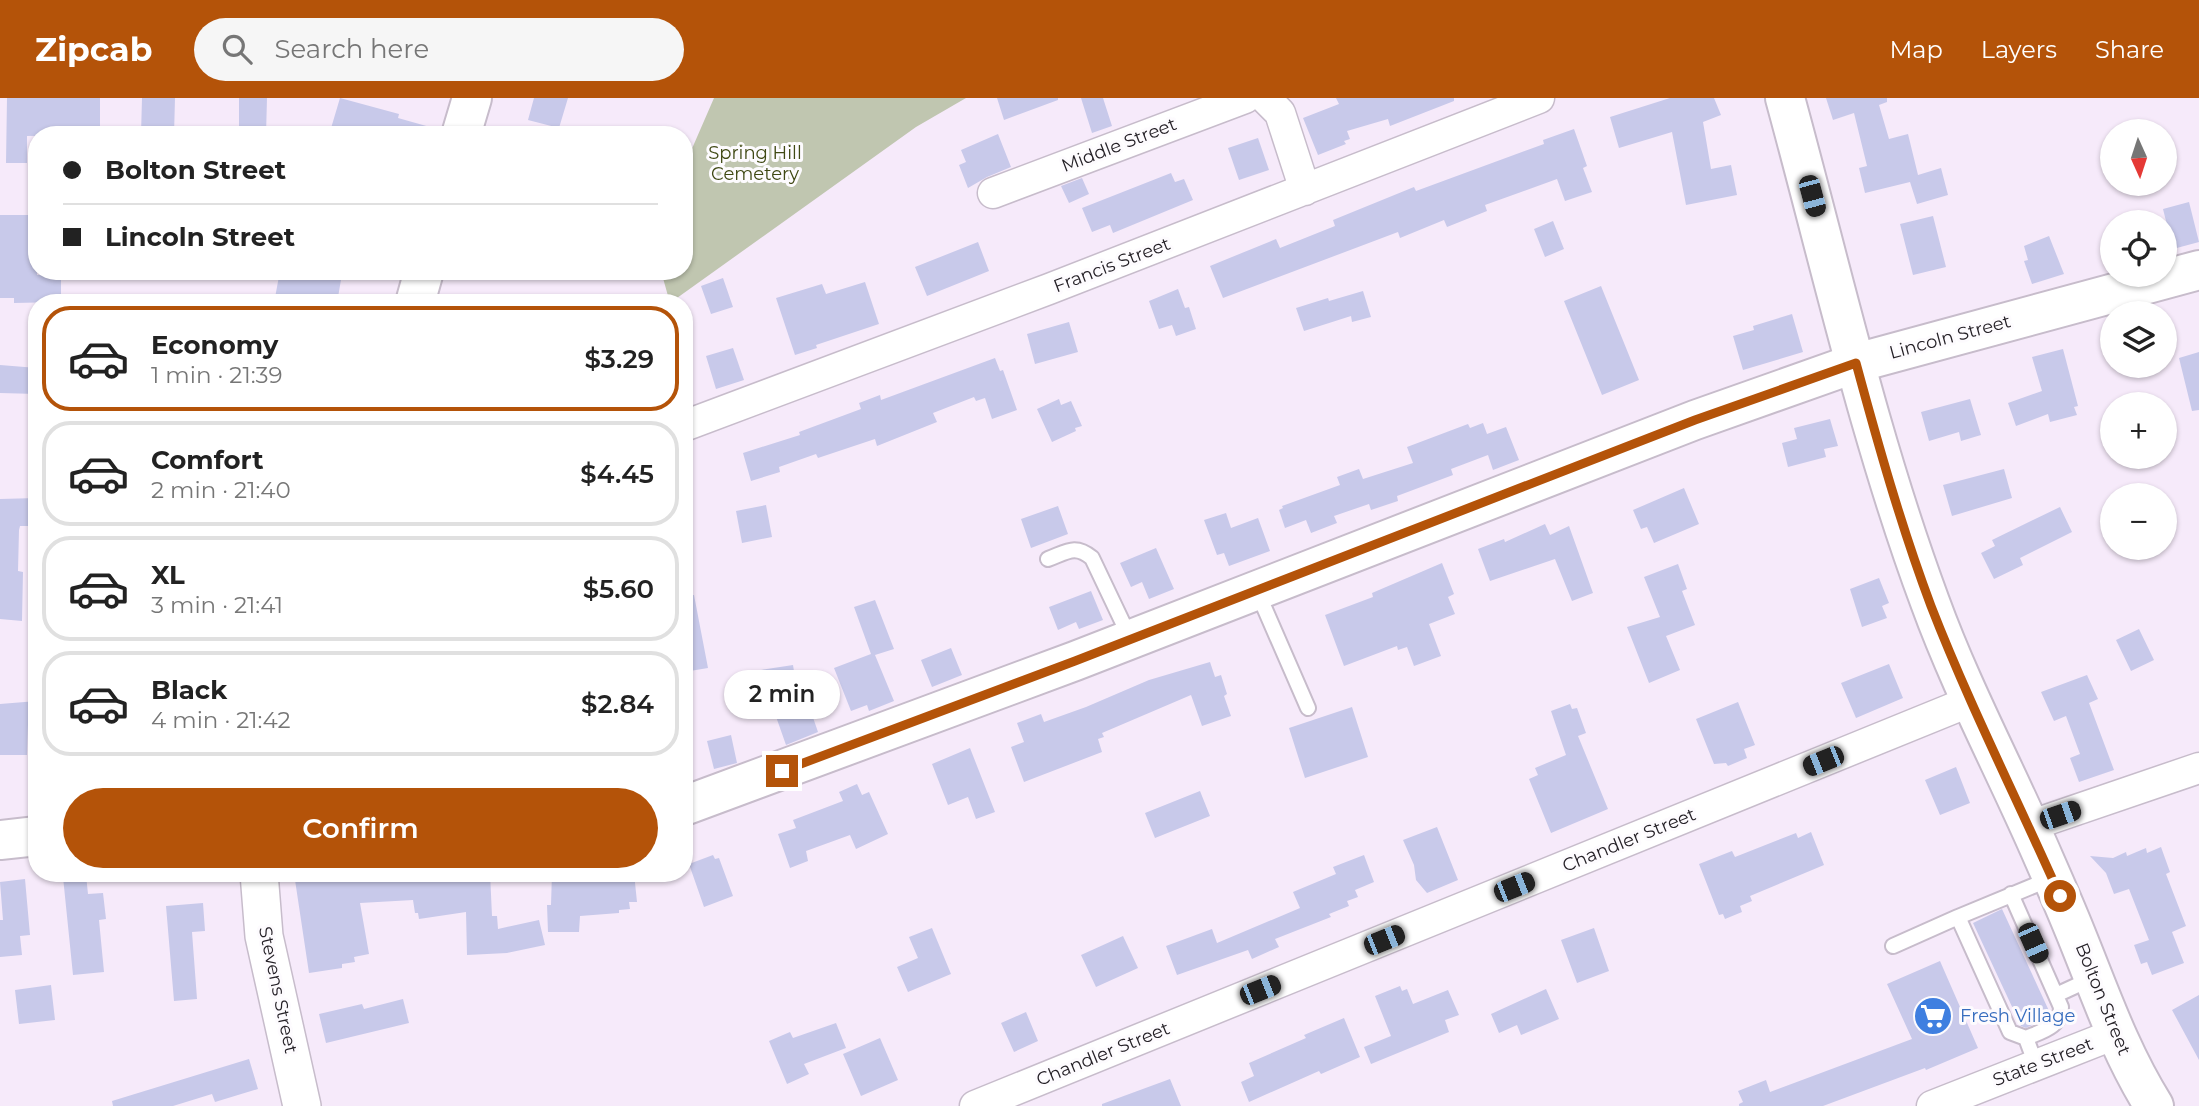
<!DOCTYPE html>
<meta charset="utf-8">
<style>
:root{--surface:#fff;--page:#f6f6f6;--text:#222;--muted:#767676;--line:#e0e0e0;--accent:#b45309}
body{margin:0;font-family:Montserrat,sans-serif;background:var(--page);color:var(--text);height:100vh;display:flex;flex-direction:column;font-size:26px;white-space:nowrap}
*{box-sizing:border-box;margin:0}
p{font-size:23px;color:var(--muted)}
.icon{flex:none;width:38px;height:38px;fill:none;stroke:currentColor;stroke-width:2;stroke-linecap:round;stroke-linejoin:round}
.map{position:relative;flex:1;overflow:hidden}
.details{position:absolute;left:28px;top:196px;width:665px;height:588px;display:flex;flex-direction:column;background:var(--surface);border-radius:28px;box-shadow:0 2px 5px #0004}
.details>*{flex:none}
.banner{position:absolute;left:28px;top:28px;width:665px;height:154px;border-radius:28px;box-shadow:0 2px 5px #0004;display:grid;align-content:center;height:154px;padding:0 35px;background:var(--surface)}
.needle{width:46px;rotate:177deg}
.tools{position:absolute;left:2100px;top:21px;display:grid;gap:14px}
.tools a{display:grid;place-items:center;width:77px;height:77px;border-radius:50%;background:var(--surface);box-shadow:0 2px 5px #0004;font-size:35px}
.end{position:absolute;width:32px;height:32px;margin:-16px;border:9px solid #b45309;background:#fff;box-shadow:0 0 0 4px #fff}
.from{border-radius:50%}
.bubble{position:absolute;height:49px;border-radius:24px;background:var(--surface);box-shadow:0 2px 5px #0004;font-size:23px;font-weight:600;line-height:49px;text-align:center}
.car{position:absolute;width:21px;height:42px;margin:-21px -10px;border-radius:9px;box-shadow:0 0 5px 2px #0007;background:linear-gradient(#222 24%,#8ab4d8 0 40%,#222 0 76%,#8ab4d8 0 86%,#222 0)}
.banner b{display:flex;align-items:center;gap:24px;height:66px;font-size:26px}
.banner b+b{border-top:2px solid var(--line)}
.banner i{width:18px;height:18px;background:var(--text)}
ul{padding:12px 0 0;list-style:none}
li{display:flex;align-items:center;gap:21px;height:105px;margin:0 14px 10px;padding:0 21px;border:4px solid var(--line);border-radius:28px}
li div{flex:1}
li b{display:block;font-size:26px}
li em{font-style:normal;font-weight:600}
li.selected{border-color:var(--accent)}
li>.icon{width:63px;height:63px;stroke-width:1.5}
.action{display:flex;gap:14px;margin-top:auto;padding:14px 35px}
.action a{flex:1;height:80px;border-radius:42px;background:var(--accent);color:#fff;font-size:28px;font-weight:600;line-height:80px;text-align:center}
header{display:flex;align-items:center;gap:42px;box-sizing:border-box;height:98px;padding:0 35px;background:var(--accent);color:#fff}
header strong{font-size:33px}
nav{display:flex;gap:38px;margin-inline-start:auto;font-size:24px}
.search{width:490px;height:63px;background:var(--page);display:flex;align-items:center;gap:18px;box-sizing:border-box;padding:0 24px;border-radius:38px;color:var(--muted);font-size:26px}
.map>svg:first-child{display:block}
</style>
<header>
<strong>Zipcab</strong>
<div class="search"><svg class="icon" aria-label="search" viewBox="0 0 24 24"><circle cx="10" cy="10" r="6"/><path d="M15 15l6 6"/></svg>Search here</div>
<nav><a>Map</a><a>Layers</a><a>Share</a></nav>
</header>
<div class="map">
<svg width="2199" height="1008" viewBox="0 0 2199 1008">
<rect width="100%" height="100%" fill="#f6eafa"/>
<path fill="#c0c6b0" d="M714,0H966L916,29L670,205L661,173H684V69Z"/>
<path fill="#c8c9ea" d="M7,0H100V31H88V37L27,38V65H6Z
M142,0H175L174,37H141Z
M239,0H267L266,37H239Z
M340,0L399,16L398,20L437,31L436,37H329Z
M534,0H568L559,30L528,22Z
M997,0H1058V2L1004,22Z
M1081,0H1103L1112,28L1092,35Z
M1336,0H1454V3L1390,28L1388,21L1347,33L1350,41L1344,43L1346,46L1318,57L1303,20L1339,6Z
M1670,0H1714L1721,17L1703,24L1711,71L1731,67L1737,97L1686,107L1672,34L1619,50L1610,19Z
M1826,0H1887V4L1879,7L1889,41L1908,36L1918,77L1941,70L1948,97L1917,106L1910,84L1865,95L1859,70L1867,68L1854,15L1833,22Z
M1574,31L1587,68L1583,70L1592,94L1565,103L1557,81L1485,107L1487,113L1447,129L1444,122L1400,140L1398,134L1223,200L1210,168L1276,141L1280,150L1335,128L1333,122L1414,89L1416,93L1544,46L1543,42Z
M998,36L1011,69L987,79L968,90L959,67L966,64L961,52Z
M1258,40L1269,72L1239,82L1228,50Z
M1171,75L1175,84L1184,81L1193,102L1113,135L1110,127L1092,134L1082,110Z
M1082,80L1089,96L1069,105L1061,88Z
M2189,104L2199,144L2173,151L2163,111Z
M0,117H34V129H37V177L61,176V204L14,205V200H0Z
M1933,118L1946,169L1913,177L1900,126Z
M1553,123L1564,151L1545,159L1534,131Z
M2049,138L2064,176L2032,186L2024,163L2028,162L2024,148Z
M978,144L989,173L927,198L915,169Z
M280,173H328L342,176L337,205H274Z
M723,180L733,209L711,216L701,188Z
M865,184L879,226L816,247L817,250L795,257L776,200L822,186L826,196Z
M1601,188L1639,282L1602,297L1564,203Z
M1178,191L1185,210L1189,209L1196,231L1176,238L1172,227L1159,231L1149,203Z
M1363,193L1371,219L1352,224L1351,218L1304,233L1296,210L1328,200L1329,203Z
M1792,216L1803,254L1743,272L1733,238L1754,232L1753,228Z
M1069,224L1078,254L1035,266L1027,236Z
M733,250L744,282L716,291L706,258Z
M2063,251L2078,308L2074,309L2077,317L2050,324L2048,316L2016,328L2008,305L2042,293L2032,259Z
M2199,254V312L2192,313L2179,260Z
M995,260L1000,273L1003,272L1017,312L992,321L985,300L976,303L974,299L933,315L937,324L877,348L875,341L818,360L816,356L779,369L780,374L751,383L743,355L800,337L799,334L861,311L859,305L880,297L881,302Z
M0,267L37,270V296L0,295Z
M1059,301L1061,307L1071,303L1082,328L1075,330L1076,333L1052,344L1037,311Z
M1970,301L1981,337L1961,343L1959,334L1929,343L1921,314Z
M1830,321L1838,348L1824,351L1826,359L1788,369L1782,345L1797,341L1794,330Z
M1483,325L1487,336L1506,329L1519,362L1493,372L1488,357L1451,371L1453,377L1397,398L1398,403L1371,412L1369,406L1334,418L1337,425L1311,435L1306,422L1285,430L1279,412L1283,410L1282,408L1340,387L1337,379L1359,371L1363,381L1413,365L1407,349L1468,326L1470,330Z
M2004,371L2012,400L1952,418L1943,387Z
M1684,390L1699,426L1654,445L1647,429L1641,431L1633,412Z
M37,400V428H20L19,432L18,473L23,474L22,523L0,521V401Z
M766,407L772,439L742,445L736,413Z
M1058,408L1068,436L1031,450L1021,421Z
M2060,409L2072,434L2020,460L2023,467L1994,481L1981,455L1995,448L1992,442Z
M1226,415L1231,430L1258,420L1270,453L1229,468L1224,455L1217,457L1204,422Z
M1545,426L1550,437L1569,428L1593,495L1572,503L1555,461L1490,483L1478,451L1504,441L1505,444Z
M1156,450L1174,491L1149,501L1142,484L1131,489L1120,465Z
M1442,465L1454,496L1448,499L1455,516L1429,526L1441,558L1414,568L1407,549L1398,552L1397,548L1344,568L1325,517L1373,499L1372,495Z
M1678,466L1687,491L1682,493L1695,527L1666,538L1680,572L1649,585L1627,529L1660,519L1644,479Z
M1879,480L1889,505L1882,508L1887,520L1862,529L1850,491Z
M1091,493L1103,522L1079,531L1076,524L1058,532L1049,509Z
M694,497L708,570L684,574V498Z
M875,502L894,551L875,557L894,603L869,613L867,607L851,613L834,570L871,556L854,509Z
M2139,531L2154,562L2131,573L2116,542Z
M951,550L962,577L932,589L921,562Z
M1210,564L1215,579L1221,577L1227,596L1224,598L1231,618L1202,628L1191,597L1102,635L1104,639L1098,641L1102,654L1024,684L1011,649L1024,644L1017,625L1041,616L1044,624L1086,609L1149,582Z
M1889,566L1903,600L1856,620L1841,585Z
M793,567L799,605L807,602L818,634L786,647L767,593H764L761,572Z
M2087,577L2098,601L2089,605L2114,672L2079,684L2070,660L2080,656L2066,618L2054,623L2041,594Z
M37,603V625L28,626L27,657H0V606Z
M1738,604L1755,647L1744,651L1747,660L1728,668L1726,665L1714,666L1696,621Z
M1570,606L1572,611L1577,610L1586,635L1578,638L1608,711L1551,735L1529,681L1538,677L1535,670L1566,657L1551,613Z
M1352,609L1368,659L1305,680L1289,630Z
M731,637L737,665L714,671L707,643Z
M970,650L995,714L976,721L968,699L948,707L932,666Z
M1956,669L1970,705L1940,717L1925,682Z
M857,686L862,697L869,694L888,736L856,751L850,737L806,753L808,763L790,770L778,736L796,730L793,722L843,703L839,694Z
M1200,693L1210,718L1155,740L1145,715Z
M1437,729L1458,782L1427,795L1416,782L1414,767L1403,742Z
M1811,734L1824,767L1750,798L1752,803L1740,808L1742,814L1725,821L1723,816L1719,817L1699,766L1732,753L1735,759L1796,735L1798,740Z
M2161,749L2170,774L2166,776L2186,828L2172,834L2184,865L2152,877L2147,864L2141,866L2134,847L2149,842L2129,791L2114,796L2106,775L2090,758L2113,760L2126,754L2127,758L2146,750L2147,755Z
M713,757L715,761L719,760L733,798L704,809L689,766Z
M1364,757L1374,784L1355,792L1358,799L1347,803L1349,808L1329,816L1331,819L1275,841L1279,849L1252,861L1248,852L1177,877L1166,848L1212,831L1217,845L1300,810L1293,794L1336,776L1333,769Z
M311,775H490L492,818H497L498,831L539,822L545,847L507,855L467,857L466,814L419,821L418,815H415L413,802L360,805L369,856L354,859L355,864L342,866V870L309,875L295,782L312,780Z
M552,775H634L637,804H629L630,811L619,812V815L580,818L579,834H548L547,807H551Z
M86,777L88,796L103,795L106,821L99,822L104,874L73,877L63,779Z
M25,781L30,837L20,838L22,857L0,859V822H3L0,784Z
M203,805L205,833L192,834L197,901L174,903L166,808Z
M2002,811L2050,915L2044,921L2026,930L2021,928L1973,825Z
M932,830L951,876L908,894L897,869L918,860L909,839Z
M1594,830L1609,873L1577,885L1561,842Z
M1123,838L1138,870L1096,889L1081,857Z
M1940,863L1978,950L1926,972L1925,970L1823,1008H1739V1006L1743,1004L1738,993L1766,982L1770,994L1912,941L1887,886Z
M51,887L55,922L19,926L15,892Z
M1400,888L1402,893L1407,891L1413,906L1448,892L1459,917L1445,922L1449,934L1371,966L1364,949L1391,938L1375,898Z
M1546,891L1559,921L1521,937L1517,927L1499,935L1491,916Z
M2199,897V962L2172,912Z
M403,901L409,925L326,945L319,916L362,906L364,911Z
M1026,914L1038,943L1014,954L1001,925Z
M1344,920L1360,959L1321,976L1319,973L1249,1004L1241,984L1254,978L1249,965L1306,940L1304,937Z
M836,925L846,950L804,966L809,976L787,986L769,943L790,934L793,940Z
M880,940L898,982L861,998L843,956Z
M249,961L258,991L215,1004L212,996L173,1008H113L112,1003Z
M1170,981L1181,1008H1102V1006Z"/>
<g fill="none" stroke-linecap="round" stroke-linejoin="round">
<defs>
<path id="service" d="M1048,461C1067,454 1075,446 1092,460L1130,540
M1257,493L1308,610
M2011,796L2061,909C2061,929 2042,933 2026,940
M1893,848L1958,819
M2056,897L2093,880
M2036,967L2026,940L2010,934L1958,819L2050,781"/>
<path id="minor" d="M1265,0L1280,15L1305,92
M993,95L1245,0
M684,328L1049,191L1539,0
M2029,728L2199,670
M975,1008L1971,603
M1932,1008L2115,936"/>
<path id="tertiary" d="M259,775L264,838L302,1008"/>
<path id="secondary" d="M1785,0C1831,168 1869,340 1930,504C1962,592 2007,675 2044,761C2055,786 2066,811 2076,836C2100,895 2120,954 2154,1008"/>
<path id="primary" d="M461,37L472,0
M415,205L424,173
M684,708L1075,563L1695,322L1856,265L2199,172
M0,742L37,738"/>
</defs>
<use href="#service" stroke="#c7bccb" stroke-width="18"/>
<use href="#minor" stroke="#c7bccb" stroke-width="33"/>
<use href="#tertiary" stroke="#c7bccb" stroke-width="40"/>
<use href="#secondary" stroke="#c7bccb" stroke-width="42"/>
<use href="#primary" stroke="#c7bccb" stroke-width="42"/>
<use href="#service" stroke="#fff" stroke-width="14"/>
<use href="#minor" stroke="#fff" stroke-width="30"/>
<use href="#tertiary" stroke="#fff" stroke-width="37"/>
<use href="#secondary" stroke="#fff" stroke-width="38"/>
<use href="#primary" stroke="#fff" stroke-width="38"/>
</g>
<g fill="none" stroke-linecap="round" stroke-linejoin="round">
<path stroke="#b45309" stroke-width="9" d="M782,673L1075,563L1695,322L1856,265C1878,346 1901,428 1931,508C1969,606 2017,701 2060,798"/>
</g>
<defs>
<symbol id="supermarket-disc" viewBox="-11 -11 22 22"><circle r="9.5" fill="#3f7fe0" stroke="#fdfbfe"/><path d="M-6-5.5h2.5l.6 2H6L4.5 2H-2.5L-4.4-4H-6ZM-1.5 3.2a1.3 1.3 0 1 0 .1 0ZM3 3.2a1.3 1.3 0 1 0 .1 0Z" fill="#fff"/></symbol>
</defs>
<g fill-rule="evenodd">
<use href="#supermarket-disc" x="1911" y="896" width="44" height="44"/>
</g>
<g text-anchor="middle" stroke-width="6" stroke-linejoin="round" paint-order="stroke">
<g font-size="18" fill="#252127" stroke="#fdfbfe">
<text transform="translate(1119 47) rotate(-21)" y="6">Middle Street</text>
<text transform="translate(1112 167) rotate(-21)" y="6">Francis Street</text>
<text transform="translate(1950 239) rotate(-15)" y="6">Lincoln Street</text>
<text transform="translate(1629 742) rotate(-22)" y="6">Chandler Street</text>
<text transform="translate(278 892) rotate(78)" y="6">Stevens Street</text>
<text transform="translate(2103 901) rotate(68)" y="6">Bolton Street</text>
<text transform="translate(1103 956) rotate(-22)" y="6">Chandler Street</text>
<text transform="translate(2043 964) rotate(-21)" y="6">State Street</text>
</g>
<g font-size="18" fill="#3f4813" stroke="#fdfbfe">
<text x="755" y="61">Spring Hill<tspan x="755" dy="21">Cemetery</tspan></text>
</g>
<g font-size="18" fill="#366cbe" stroke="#fdfbfe" text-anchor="start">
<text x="1960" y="924">Fresh Village</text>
</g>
</g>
</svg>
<div class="tools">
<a><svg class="needle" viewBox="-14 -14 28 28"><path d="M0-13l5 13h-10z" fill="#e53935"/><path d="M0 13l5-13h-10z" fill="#767676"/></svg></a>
<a><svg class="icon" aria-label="locate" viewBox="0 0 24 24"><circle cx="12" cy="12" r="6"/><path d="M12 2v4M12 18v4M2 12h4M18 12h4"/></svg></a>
<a><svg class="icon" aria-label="layers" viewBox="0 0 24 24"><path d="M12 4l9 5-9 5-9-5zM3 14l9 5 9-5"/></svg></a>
<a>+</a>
<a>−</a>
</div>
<i class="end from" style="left:2060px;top:798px"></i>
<i class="end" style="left:782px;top:673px"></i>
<div class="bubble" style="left:724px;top:572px;width:116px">2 min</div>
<i class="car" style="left:1812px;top:98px;rotate:165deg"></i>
<i class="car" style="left:1823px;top:663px;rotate:248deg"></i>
<i class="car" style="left:2060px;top:717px;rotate:71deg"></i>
<i class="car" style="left:1514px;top:789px;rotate:68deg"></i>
<i class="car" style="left:1384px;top:842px;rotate:68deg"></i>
<i class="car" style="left:2033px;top:845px;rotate:156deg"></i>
<i class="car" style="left:1260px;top:892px;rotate:68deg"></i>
<div class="banner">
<b><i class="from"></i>Bolton Street</b>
<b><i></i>Lincoln Street</b>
</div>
<section class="details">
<ul>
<li class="selected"><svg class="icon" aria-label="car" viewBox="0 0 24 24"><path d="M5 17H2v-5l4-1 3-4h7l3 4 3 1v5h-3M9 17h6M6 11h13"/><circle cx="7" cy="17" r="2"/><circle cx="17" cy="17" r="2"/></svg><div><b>Economy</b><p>1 min · 21:39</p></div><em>$3.29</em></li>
<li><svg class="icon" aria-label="car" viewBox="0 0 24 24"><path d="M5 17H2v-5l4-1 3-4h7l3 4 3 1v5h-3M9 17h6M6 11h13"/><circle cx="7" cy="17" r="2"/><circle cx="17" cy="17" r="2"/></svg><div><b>Comfort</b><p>2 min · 21:40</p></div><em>$4.45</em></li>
<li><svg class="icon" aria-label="car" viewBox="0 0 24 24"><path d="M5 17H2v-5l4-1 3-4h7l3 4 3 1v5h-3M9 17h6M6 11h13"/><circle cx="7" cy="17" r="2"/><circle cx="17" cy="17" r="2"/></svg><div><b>XL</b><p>3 min · 21:41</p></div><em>$5.60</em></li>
<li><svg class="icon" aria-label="car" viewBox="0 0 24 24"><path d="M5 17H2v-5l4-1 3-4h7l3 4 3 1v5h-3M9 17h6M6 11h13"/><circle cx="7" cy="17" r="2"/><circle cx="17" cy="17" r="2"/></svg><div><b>Black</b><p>4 min · 21:42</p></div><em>$2.84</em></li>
</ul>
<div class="action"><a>Confirm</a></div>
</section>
</div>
